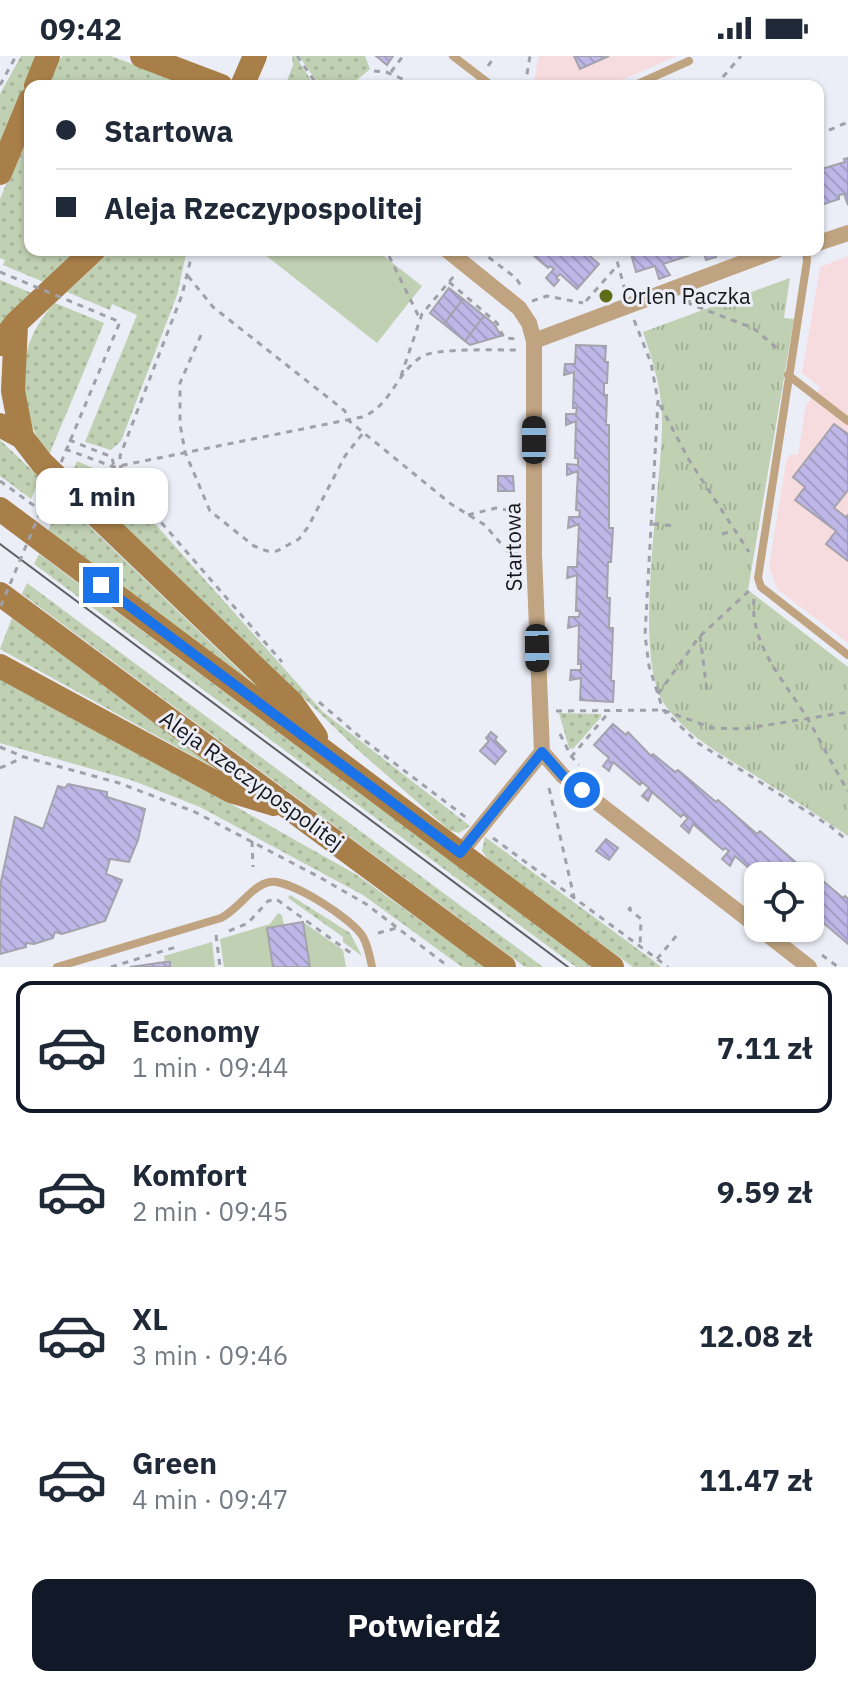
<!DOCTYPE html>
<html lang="pl">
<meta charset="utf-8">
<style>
:root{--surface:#fff;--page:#f6f6f7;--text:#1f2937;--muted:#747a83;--line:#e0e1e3;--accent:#111827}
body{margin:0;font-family:"IBM Plex Sans",sans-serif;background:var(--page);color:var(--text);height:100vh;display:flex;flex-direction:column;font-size:30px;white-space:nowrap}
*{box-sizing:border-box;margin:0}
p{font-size:26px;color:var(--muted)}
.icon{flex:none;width:44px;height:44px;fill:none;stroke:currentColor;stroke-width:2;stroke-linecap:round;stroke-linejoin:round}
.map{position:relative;height:911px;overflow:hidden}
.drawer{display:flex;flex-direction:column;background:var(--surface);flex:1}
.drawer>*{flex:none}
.banner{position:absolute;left:24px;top:24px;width:800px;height:176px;border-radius:16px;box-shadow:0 2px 6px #0004;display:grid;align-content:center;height:176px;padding:0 32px;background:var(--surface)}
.buttons{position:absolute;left:744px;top:806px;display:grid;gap:16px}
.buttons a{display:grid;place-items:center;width:80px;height:80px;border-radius:16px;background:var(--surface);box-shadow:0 2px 6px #0004;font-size:40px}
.end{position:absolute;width:36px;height:36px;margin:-18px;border:10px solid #1a73e8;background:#fff;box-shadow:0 0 0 4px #fff}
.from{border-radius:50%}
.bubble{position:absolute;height:56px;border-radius:16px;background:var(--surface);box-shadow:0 2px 6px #0004;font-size:26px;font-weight:800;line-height:56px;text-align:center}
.car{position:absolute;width:24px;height:48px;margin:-24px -12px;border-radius:10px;box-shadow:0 0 6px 2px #0007;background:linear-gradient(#222 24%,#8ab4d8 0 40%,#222 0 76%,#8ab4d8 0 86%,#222 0)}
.banner b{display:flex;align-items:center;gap:28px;height:76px;font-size:30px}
.banner b+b{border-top:2px solid var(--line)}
.banner i{width:20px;height:20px;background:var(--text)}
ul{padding:14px 0 0;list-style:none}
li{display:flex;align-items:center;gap:24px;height:132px;margin:0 16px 12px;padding:0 16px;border:4px solid transparent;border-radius:16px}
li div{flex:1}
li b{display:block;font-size:30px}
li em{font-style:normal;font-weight:800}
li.active{border-color:var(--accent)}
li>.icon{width:72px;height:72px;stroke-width:1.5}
.primary-button{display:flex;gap:16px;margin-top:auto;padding:16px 32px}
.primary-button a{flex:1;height:92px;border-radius:16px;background:var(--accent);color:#fff;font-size:32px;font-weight:800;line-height:92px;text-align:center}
.status{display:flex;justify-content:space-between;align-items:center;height:56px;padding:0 40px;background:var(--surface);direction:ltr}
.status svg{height:22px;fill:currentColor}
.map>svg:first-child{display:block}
</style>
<div class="status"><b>09:42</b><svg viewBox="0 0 49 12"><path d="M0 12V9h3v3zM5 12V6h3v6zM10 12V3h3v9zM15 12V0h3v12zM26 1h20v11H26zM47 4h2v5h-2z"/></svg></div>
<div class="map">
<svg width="848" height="911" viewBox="0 0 848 911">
<defs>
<pattern id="grass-dots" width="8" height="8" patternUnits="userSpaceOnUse" patternTransform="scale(2)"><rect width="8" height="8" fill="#c0d0b2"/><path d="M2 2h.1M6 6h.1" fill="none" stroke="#a4b298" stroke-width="1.8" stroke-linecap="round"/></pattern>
<pattern id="park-tufts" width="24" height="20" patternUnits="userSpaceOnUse" patternTransform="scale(2)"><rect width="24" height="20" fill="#c0d0b2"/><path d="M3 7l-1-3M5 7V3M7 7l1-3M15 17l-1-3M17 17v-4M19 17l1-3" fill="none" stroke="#a4b298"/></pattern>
<pattern id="building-back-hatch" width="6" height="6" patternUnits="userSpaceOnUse" patternTransform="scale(2)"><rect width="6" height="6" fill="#beb7e8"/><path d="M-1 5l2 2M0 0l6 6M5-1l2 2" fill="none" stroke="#a39dc6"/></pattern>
</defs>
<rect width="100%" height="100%" fill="#ebedf7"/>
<path fill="#f7dcdf" d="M539,0H677L608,30H533Z
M848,200V587L777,533L769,511L786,406L789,399L798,398L806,348L821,332L802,317L820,211Z"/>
<path fill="url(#grass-dots)" d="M21,0H38L0,89V38Z
M63,0H111L191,30H47L57,6Z
M292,0H295L315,30H285L293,9Z
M299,0H365L370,13L350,30H320Z
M30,71V194H82L46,227L3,209L5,204L0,202V143Z
M112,194H187L177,239L121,385L111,394L85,386L137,259L112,248L110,254L67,236Z
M0,224L34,238L0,275Z
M55,247L104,267L49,399C13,353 13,290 55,247Z
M0,384L40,422L31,443L0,420Z
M77,405L106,418L123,432L323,656L470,770L459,777L449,774L357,693L71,419Z
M61,443L262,636L48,475Z
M39,498L593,911H576L34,508Z
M27,527L543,911H525L22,538Z
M12,562L220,715L0,593Z
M0,623L180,719L357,819L485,911H462L363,839L200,751L131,724L0,687Z
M559,657L601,658V661L573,693L569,692Z
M485,781L654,905L661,911H633L490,806L482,795Z
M290,839L350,877L362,900L343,886V881L288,842Z"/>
<path fill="url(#park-tufts)" d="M790,222L784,262L794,263L748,534L848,611V780C817,758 784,738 751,717C720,698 686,679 665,649C630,598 664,426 662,359C661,330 652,303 643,276Z"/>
<path fill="#c0d0b2" d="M259,194H376L422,230L377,287Z
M278,857L282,859L284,869L267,872L273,911H224L220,883L270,868Z
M303,866L343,894L346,911H310Z
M212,886L215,911H170L169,906H165L164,900Z"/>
<path fill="url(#building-back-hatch)" stroke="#a4a3ac" stroke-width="2" d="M376,0H393L387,9Z
M574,0H609L580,13Z
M848,102V149L844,138L839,139V143L818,150V114L845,106L844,103Z
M527,194H577L582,198L584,195L599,208L577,233L560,218L556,222L559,224L554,230L546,222L554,213L550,210L548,212Z
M630,194H697V197L663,208L670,219L659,223L655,210L636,216Z
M703,194H714L716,201L706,204Z
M449,232L463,243L444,268L430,257Z
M611,233L614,239L604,244L601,238Z
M463,243L484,260L465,285L444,268Z
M484,260L494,268L501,280L470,289L465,285Z
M576,289L606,290L605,306H608L607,327H604V339H607L606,369H609V472H613L611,506H608L607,542H610L609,572H613L611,625H614L613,646L580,644L581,622L570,624L571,614H581V608H578L579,569L568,572L569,561H579L580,555H576L577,519L567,522L568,511H577L579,468L568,472L569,461H579L580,455L576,454L578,415L567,419V408L578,409V402H575L576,365L566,369V358H576L577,352H573L574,316L564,319L565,308H575Z
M834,368L848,378V434L834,452L846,461L848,459V505L826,488L836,475L795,444L805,431L793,421Z
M498,420H513L514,435H498Z
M613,668L626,679L628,676L651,700L653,698L675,716L678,714L716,746L718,744L757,778L760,775L800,810L802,807L843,842L845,840L848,843V888L820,864L818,867L821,869L816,875L810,869L813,859L810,857V820H758L735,800L730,810L722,803L729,795L725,792L723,794L693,768L689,777L681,770L688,762L683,758L681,761L652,736L648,745L642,740L649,732L642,726L640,729L613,706L609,715L603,710L609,702L594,689Z
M491,676L497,681L495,684L506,695L495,708L480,695L489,685L486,682Z
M68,728L107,736V741L145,753L138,784L129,806L110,803L106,818L122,824L105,865L62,878L55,876L53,882L34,888L26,887V891L0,898V830L15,761L43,773L58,730L65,732Z
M606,783L618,792L609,804L596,795Z
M303,866L310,911H273L267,872Z
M165,906H170V911H130Z"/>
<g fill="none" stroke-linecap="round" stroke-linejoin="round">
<path stroke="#9fa0a8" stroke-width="3" stroke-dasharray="6 6" stroke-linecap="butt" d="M297,0L318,30
M488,10L495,0
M374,15L386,16L419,30
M391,16L403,0
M0,29L16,0
M525,30L530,0
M715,30L741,0
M818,79L848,66
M193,194L182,239L120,400L121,416L127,427L282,606
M479,194L516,222L521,230
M614,194L625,234
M389,200L419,261
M188,220L213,251L345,355L348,364L451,448L485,469L509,497L519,498
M449,226L497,267L504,282L517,283
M689,244L690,248L753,272L778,293
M532,245L547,240L583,247
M586,245L618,209
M634,264L651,307L658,345L645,579L649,610L663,654L698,687L830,770L848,785
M201,279L180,327V368L185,396L210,455L254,490L267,495H277L299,483L308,471L345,400L363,377
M401,320L422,258L454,220
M660,349L689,404L749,496
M69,384L112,401L114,411
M65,393L114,411L362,361C391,351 397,314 423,300C437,292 498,294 517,294
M0,425L40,454
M468,459L496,452L519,456
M653,468L676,470
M722,478L735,474
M754,543C749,589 787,628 809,665C822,688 834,712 848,735
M700,580L707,635
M658,638L699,581L750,534
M319,646L360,681L468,763
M556,655L663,654L712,672L743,673L848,656
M560,678L571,700L579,709
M0,691L24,701L119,727L195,756L321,822L366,848L449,911
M571,701L610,655
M0,712L22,702
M549,732L574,841
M493,782L668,911
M252,785L253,811
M631,851L629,853L641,863L640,891
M229,875L248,867L268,845L276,843L355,900
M378,877L397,872
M216,879L220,911
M822,899L838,911
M657,903L677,879
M111,911L176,891"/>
<path stroke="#c0a481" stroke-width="8" d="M453,0L492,30
M633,30L689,5
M806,194L807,205L758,522L761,531L848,599
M788,319L848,365
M57,911L221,862C240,852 252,829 270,826C290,823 353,863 363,881C368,890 370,901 372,911"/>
<path stroke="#c0a481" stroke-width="16" d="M818,187L848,177
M447,194L519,252L529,267L534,285V498L542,696L563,720L758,871
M534,285L777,194
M460,797L542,696
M759,872L809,911"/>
<path stroke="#a97f49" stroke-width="24" d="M142,0L221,30
M36,30L48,0
M242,30L255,0
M0,117L30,44
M16,269L13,335L22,381
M0,288L16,267L94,194
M0,369L22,381L42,407L292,647L316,681
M0,453L612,911
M0,538L504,911
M0,610L231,735L274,748"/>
<path stroke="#5e5e64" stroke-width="2" d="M0,488L568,911"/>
<path stroke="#9fa0a8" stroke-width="3" stroke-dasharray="6 6" stroke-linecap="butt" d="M0,216L120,266L0,552"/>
</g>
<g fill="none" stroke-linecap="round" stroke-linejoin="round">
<path stroke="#1a73e8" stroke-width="10" d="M101,529L460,797L542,696L563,720L582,734"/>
</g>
<circle fill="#5f6d18" stroke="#ebedf7" stroke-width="3" cx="606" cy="240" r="8"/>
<g text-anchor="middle" stroke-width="6" stroke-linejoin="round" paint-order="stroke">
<g font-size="22" fill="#18181c" stroke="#ebedf7" text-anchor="start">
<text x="622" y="248">Orlen Paczka</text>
</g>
<g font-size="22" fill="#18181c" stroke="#ebedf7">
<text transform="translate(513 491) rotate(-91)" y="8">Startowa</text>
<text transform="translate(252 724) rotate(36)" y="8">Aleja Rzeczypospolitej</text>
</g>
</g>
</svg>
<div class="buttons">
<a><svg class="icon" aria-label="locate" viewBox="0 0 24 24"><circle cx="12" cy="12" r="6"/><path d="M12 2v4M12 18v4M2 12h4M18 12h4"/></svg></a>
</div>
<i class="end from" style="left:582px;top:734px"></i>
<i class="end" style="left:101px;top:529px"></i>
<div class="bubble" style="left:36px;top:412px;width:132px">1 min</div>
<i class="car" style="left:534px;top:384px;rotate:0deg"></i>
<i class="car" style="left:537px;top:592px;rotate:179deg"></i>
<div class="banner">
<b><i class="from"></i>Startowa</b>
<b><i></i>Aleja Rzeczypospolitej</b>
</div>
</div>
<section class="drawer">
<ul>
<li class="active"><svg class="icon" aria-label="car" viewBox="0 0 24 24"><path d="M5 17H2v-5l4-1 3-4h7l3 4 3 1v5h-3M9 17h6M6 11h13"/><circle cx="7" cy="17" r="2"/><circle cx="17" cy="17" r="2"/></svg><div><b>Economy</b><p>1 min · 09:44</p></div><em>7.11 zł</em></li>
<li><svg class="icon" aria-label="car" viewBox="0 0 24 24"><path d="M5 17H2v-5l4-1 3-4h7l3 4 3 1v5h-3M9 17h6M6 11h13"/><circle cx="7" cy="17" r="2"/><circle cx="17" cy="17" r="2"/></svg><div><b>Komfort</b><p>2 min · 09:45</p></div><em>9.59 zł</em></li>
<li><svg class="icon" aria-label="car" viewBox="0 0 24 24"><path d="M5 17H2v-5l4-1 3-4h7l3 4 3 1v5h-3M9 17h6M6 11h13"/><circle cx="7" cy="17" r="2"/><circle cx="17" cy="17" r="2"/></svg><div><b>XL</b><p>3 min · 09:46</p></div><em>12.08 zł</em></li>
<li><svg class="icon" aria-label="car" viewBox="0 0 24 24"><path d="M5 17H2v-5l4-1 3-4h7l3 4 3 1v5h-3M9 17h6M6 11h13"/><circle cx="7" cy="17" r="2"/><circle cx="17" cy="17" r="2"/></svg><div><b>Green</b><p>4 min · 09:47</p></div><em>11.47 zł</em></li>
</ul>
<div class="primary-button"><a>Potwierdź</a></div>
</section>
